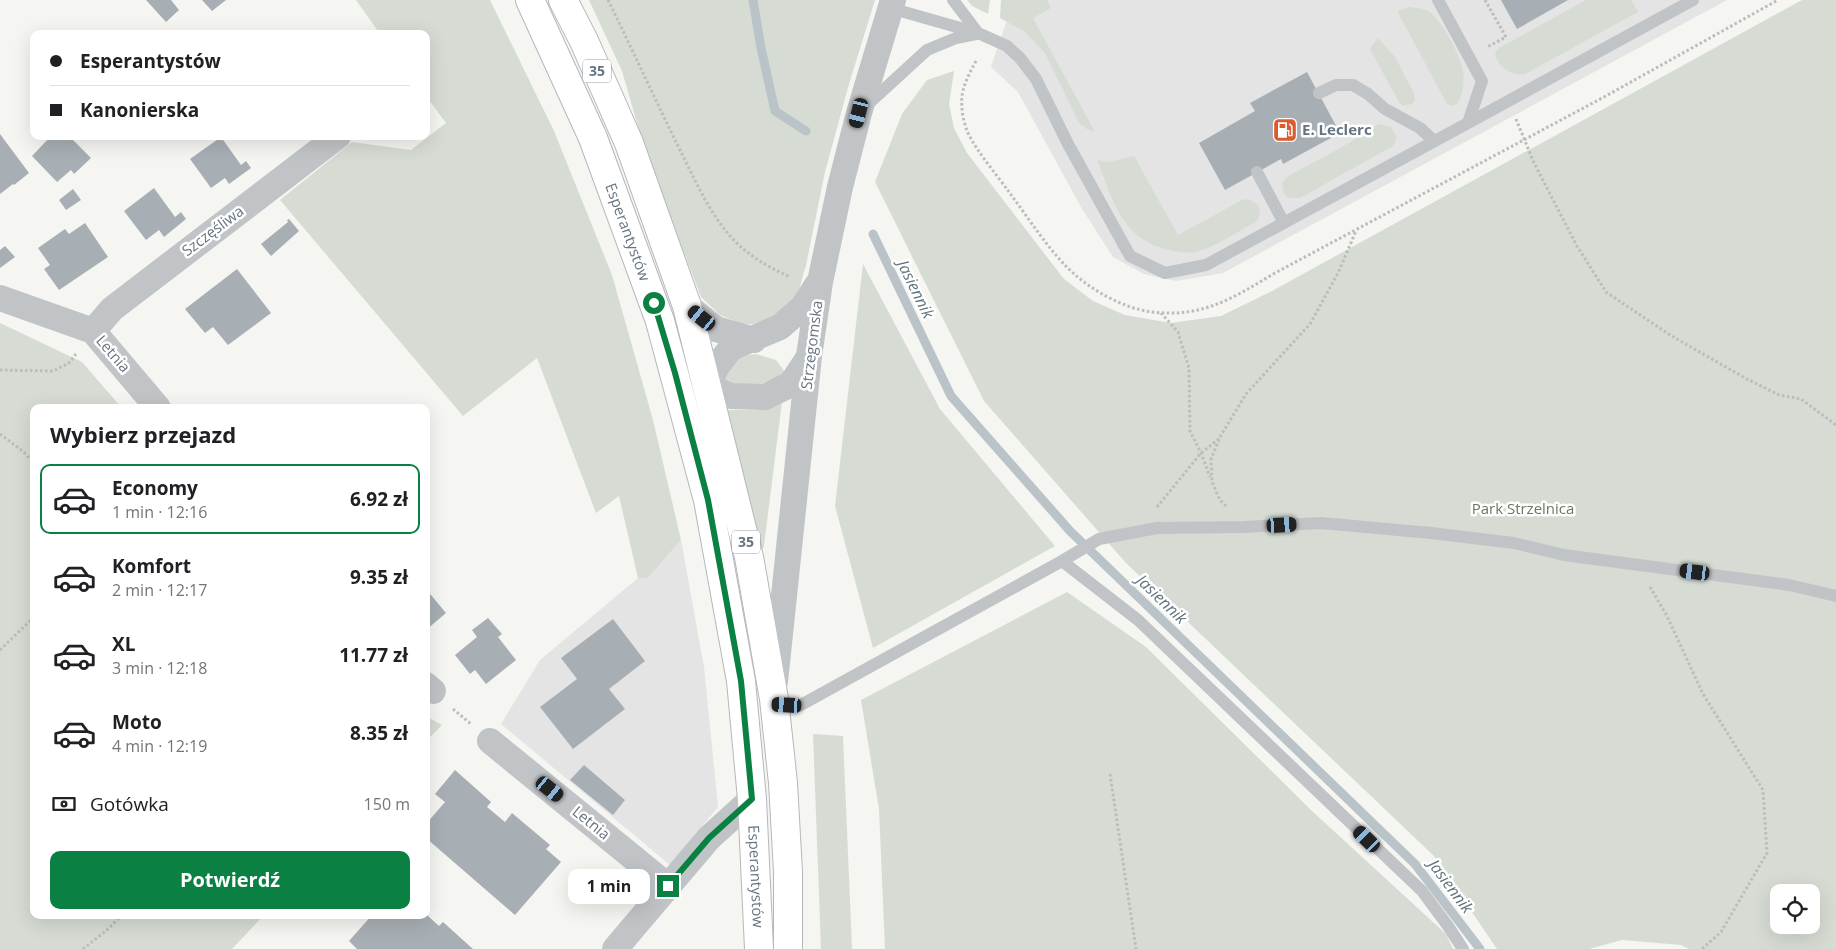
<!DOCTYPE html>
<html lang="pl">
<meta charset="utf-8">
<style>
:root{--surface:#fff;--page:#f6f6f6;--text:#202124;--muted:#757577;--line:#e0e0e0;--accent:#0b8043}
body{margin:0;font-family:"Open Sans",sans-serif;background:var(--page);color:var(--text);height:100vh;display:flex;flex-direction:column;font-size:19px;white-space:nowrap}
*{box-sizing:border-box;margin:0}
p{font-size:16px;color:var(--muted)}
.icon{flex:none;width:28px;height:28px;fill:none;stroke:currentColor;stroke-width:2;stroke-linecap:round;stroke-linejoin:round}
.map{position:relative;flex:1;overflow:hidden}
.details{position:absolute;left:30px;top:404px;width:400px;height:515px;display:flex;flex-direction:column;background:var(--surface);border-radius:10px;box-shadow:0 5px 20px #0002}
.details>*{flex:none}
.top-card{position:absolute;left:30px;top:30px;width:400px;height:110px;border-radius:10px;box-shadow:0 5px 20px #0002;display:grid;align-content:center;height:110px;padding:0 20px;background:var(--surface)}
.controls{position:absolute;left:1770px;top:884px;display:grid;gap:10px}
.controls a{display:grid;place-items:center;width:50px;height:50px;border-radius:10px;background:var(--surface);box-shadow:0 5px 20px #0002;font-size:25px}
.end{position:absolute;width:22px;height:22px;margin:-11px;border:6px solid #0b8043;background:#fff;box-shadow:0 0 0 2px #fff}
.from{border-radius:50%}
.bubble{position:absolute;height:35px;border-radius:10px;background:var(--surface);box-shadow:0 5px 20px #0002;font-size:16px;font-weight:700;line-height:35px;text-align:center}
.car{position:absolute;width:15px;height:30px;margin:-15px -8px;border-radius:6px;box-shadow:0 0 4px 1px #0007;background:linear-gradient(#222 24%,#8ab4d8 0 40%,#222 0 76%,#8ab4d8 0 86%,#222 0)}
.top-card b{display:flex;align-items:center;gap:18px;height:48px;font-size:19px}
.top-card b+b{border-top:1px solid var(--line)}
.top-card i{width:12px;height:12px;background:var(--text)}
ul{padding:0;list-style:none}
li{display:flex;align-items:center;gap:15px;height:70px;margin:0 10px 8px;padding:0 10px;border:2px solid transparent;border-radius:10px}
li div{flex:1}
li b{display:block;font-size:19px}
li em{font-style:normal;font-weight:700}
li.on{border-color:var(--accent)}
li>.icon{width:45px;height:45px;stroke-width:1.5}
h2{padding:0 20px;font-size:22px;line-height:60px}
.pay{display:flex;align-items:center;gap:12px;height:55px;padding:0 20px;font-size:19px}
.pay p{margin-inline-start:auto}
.action{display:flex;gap:10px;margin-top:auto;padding:10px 20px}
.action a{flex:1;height:58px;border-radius:10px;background:var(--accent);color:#fff;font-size:20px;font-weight:700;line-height:58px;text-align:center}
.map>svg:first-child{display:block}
</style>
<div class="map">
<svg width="1836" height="949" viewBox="0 0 1836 949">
<rect width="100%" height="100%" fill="#f5f5f2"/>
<path fill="#e3e4e3" d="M1011,0H1727L1223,273L1176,281L1144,274L1113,257L1081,207L1018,92L991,67L1010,11Z
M681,540L704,667L718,807L670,865L501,724L540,660L638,578L647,579Z"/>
<path fill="#d6dcd3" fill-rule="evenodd" d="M356,0H490L554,131L612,275L653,420L681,540L647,579L638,578L619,496L596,513L537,358L463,416L280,200L352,142L411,150L446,123L426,96V34H380Z
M589,0H875L849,84L825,172L806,265L798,293L785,311L766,322L745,325L720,315L701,297L644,147L622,71Z
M967,0H990L988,14L972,6Z
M1001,0H1047L1051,8L1033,18L1095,132L1087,129L1079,123L1045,53L1024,31L1000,18Z
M1586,0H1631L1638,12L1525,74C1511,76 1497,67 1495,53L1499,48Z
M1802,0H1836V949H1689L1681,945L1622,940L1589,949H1497L1434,856L1126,563L984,401L875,182L902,114L927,80L954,71L949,104L954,128L967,153L1064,279L1093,301L1125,315L1171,323L1221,316L1272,291ZM1779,892H1811V925H1779Z
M1409,7C1415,8 1423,8 1428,11C1442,20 1461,56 1463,72C1465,83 1462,94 1458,103L1453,106L1447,104L1397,11Z
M1378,38L1395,57L1414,93L1415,100L1412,104L1403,106L1399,102L1370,49Z
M1380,124L1391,127C1396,135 1398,138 1393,146L1300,198H1289L1284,194L1282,184L1285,179L1290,175C1311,164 1333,152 1354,140C1362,136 1371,126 1380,124Z
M1134,156L1178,235L1244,199C1257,200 1264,209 1257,221C1239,231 1219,245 1199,251C1188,254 1177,252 1165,249C1120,237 1112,197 1097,160L1109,162Z
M863,264L940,409L1055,546L873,648L835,506Z
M0,323L82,362L121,407L34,408V915H264L232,949H0Z
M756,354L776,360L785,372L784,374C758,387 755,386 726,384L723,378L730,362L746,355Z
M782,402L764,546L762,550L758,552L727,412L729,410H759Z
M1067,592L1146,647L1312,811L1446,934L1453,949H885L879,809L861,700Z
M426,716L442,725L426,741Z
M813,734L843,736L852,949H821Z"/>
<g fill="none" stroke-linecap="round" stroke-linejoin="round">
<path stroke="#bac4c8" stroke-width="9" d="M753,0L761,48L775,111L806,131
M873,234L951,396L1070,531L1415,864L1480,949"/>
</g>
<path fill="#a8afb4" d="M146,0H171L179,10L166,22Z
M202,0H226L212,11Z
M1501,0H1568L1517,29Z
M84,30H92L94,34H79Z
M1307,72L1340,133L1283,164L1281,159L1225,190L1199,143L1255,111L1250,103Z
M0,134L29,173L14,185L13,184L0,194Z
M51,136H69L91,158L74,174L71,170L57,182L32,156Z
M221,137L241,165L246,161L251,168L229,184L225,178L211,188L190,159Z
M154,188L175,217L181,212L186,219L164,237L159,230L146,240L124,211Z
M73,189L81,200L66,210L59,200Z
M289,219L299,231L271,256L261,244L288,222L287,220Z
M85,223L108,257L59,290L44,269L50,265L38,248L65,229L69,234Z
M5,246L15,257L0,268V250Z
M237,269L271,313L228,345L213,327L205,333L185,309Z
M426,589L446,613L426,630Z
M488,618L502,634L498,637L516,660L486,684L475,670L470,674L455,655L477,637L472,630Z
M613,619L645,661L609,689L625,709L573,749L540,707L577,679L561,658Z
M584,765L625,800L613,815L570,780Z
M455,770L491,802L487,807L505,822L512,813L550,845L546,849L561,862L515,915L426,838V824L445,802L435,794Z
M372,915H427L439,926L443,922L473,949H357L349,941Z"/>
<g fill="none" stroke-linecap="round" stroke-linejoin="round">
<defs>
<g id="primary">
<path id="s1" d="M530,0L593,138L660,321L708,500L741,681L752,799L759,949"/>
<path d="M563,0L584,41L629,143L687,306L749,557L774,699L783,783L788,872V949"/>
</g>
</defs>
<use href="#primary" stroke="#b4b7bb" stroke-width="30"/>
<path stroke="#babcbe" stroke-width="3" stroke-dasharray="2.5 2.5" stroke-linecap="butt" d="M608,0C632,49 655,99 679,148C694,178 708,211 731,237C747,255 768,267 790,277
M1485,0L1506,37L1487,47
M976,61C968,76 960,90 962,107C962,115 965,126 968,133C977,152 997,175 1009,192C1027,216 1044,243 1064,264C1085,287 1121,308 1152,312C1203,318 1233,298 1275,273L1604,97L1778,0
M1516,119L1534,163L1577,246L1606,292L1670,335L1745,378L1779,395L1801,399L1836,425
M1161,313L1178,332L1189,368L1190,431L1201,453L1210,477
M0,370L53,371L69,363L76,354
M0,434L24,452L34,464
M1226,506L1220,500L1212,482L1211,459L1220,437L1246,394L1310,324L1338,273L1356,231
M1157,507L1201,453L1220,438
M1650,587L1667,616L1703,694L1763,790L1767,853L1721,932L1702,949
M0,650L34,617
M453,709L471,724
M1110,774L1136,949
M83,949L107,930L122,915"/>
<path stroke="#c0c4c7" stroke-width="12" d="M953,0L978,33
M890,8L978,33L1007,46L1020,58L1036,79L1068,144L1130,256L1165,273L1206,265L1468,123L1482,81L1438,0
M1319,93L1336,85H1353L1368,94L1385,109L1420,128L1434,141
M867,105L927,50L956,38L976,34
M1468,123L1693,0
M1257,172L1284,223
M1062,561L1138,620L1422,891L1448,926L1463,949
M774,705L799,706L1062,561L1099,539L1157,528L1244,527L1321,523L1431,533L1514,543L1564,555L1789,585L1836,596"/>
<path stroke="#c0c4c7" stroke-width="26" d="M0,298L93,331L158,408
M687,306L716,329L754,340
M93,331L112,309L338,136
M691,380L731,396L765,397L791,384L809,357
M701,400L717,366L731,348L780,327L803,307L817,285
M775,682L809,356L820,282L840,187L859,113L893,0
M426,685L433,691
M490,741L668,886
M615,949L709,838L752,799"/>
<use href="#primary" stroke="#fff" stroke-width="28"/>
</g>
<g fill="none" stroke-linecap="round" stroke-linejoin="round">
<path stroke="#0b8043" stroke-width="6" d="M654,303L675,373L708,500L741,681L752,799L709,838L668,886"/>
</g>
<defs>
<symbol id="fuel-square" viewBox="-11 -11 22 22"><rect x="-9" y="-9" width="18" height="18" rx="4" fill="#d95c2e" stroke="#fff"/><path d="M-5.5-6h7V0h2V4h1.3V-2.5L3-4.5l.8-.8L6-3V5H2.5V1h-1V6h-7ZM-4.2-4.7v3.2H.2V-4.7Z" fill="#fff"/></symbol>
</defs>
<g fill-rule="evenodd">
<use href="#fuel-square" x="1271" y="116" width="28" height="28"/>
</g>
<g text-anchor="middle" stroke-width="5" stroke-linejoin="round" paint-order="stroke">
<g fill="#fff" stroke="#949ea7" stroke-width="1">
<rect x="583" y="59.5" width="28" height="23" rx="4"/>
<rect x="732" y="530.5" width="28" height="23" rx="4"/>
</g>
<g font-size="14" font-weight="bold" fill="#667481">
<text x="597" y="76">35</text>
<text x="746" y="547">35</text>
</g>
<g font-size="15" font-weight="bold" fill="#667481" stroke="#fff" text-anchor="start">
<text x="1302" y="135">E. Leclerc</text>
</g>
<g font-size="15" fill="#667481" stroke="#fff">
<text transform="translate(213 231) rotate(-37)" y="5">Szczęśliwa</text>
<text dy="5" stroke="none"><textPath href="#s1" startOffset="252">Esperantystów</textPath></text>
<text transform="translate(812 345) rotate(-83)" y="5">Strzegomska</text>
<text transform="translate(113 354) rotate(49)" y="5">Letnia</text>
<text transform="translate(591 823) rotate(39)" y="5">Letnia</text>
<text dy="5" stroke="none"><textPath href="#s1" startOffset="912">Esperantystów</textPath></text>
</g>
<g font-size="15" fill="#677964" stroke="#fff">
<text x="1523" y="514">Park Strzelnica</text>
</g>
<g font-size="16" font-style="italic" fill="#61757e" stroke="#fff">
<text transform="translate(916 289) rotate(64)" y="6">Jasiennik</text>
<text transform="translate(1162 599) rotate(44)" y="6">Jasiennik</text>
<text transform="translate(1451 886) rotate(53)" y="6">Jasiennik</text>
</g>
</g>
</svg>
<div class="controls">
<a><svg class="icon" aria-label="locate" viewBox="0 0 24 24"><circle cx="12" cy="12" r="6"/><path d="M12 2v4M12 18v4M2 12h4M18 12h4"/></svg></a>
</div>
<i class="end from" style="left:654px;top:303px"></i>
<i class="end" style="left:668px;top:886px"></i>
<div class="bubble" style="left:568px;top:869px;width:82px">1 min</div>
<i class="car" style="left:859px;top:113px;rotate:194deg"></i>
<i class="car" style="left:702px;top:318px;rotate:309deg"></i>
<i class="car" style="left:1282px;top:525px;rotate:87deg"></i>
<i class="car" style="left:1695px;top:572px;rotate:277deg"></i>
<i class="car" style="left:787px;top:705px;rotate:273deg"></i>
<i class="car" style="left:550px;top:789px;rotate:129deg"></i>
<i class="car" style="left:1367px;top:839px;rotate:314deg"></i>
<div class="top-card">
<b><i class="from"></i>Esperantystów</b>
<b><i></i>Kanonierska</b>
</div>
<section class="details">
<h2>Wybierz przejazd</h2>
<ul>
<li class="on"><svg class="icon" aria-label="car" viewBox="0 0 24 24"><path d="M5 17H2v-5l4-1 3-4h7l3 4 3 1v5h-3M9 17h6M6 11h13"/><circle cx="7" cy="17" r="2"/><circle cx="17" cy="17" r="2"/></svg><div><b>Economy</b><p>1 min · 12:16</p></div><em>6.92 zł</em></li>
<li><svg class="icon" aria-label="car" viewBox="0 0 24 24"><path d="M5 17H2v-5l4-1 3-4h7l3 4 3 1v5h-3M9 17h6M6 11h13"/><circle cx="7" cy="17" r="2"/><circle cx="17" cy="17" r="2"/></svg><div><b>Komfort</b><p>2 min · 12:17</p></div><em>9.35 zł</em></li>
<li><svg class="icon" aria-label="car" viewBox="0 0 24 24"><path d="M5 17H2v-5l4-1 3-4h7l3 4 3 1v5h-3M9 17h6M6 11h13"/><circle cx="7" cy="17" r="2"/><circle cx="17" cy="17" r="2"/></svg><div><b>XL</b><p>3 min · 12:18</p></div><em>11.77 zł</em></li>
<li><svg class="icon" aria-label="car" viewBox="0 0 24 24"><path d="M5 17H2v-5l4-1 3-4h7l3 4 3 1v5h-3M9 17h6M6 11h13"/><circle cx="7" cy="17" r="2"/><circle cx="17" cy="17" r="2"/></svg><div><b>Moto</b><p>4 min · 12:19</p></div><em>8.35 zł</em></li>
</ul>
<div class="pay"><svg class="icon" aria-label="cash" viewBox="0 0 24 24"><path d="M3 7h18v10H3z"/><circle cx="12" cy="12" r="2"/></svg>Gotówka<p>150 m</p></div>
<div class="action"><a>Potwierdź</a></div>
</section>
</div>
